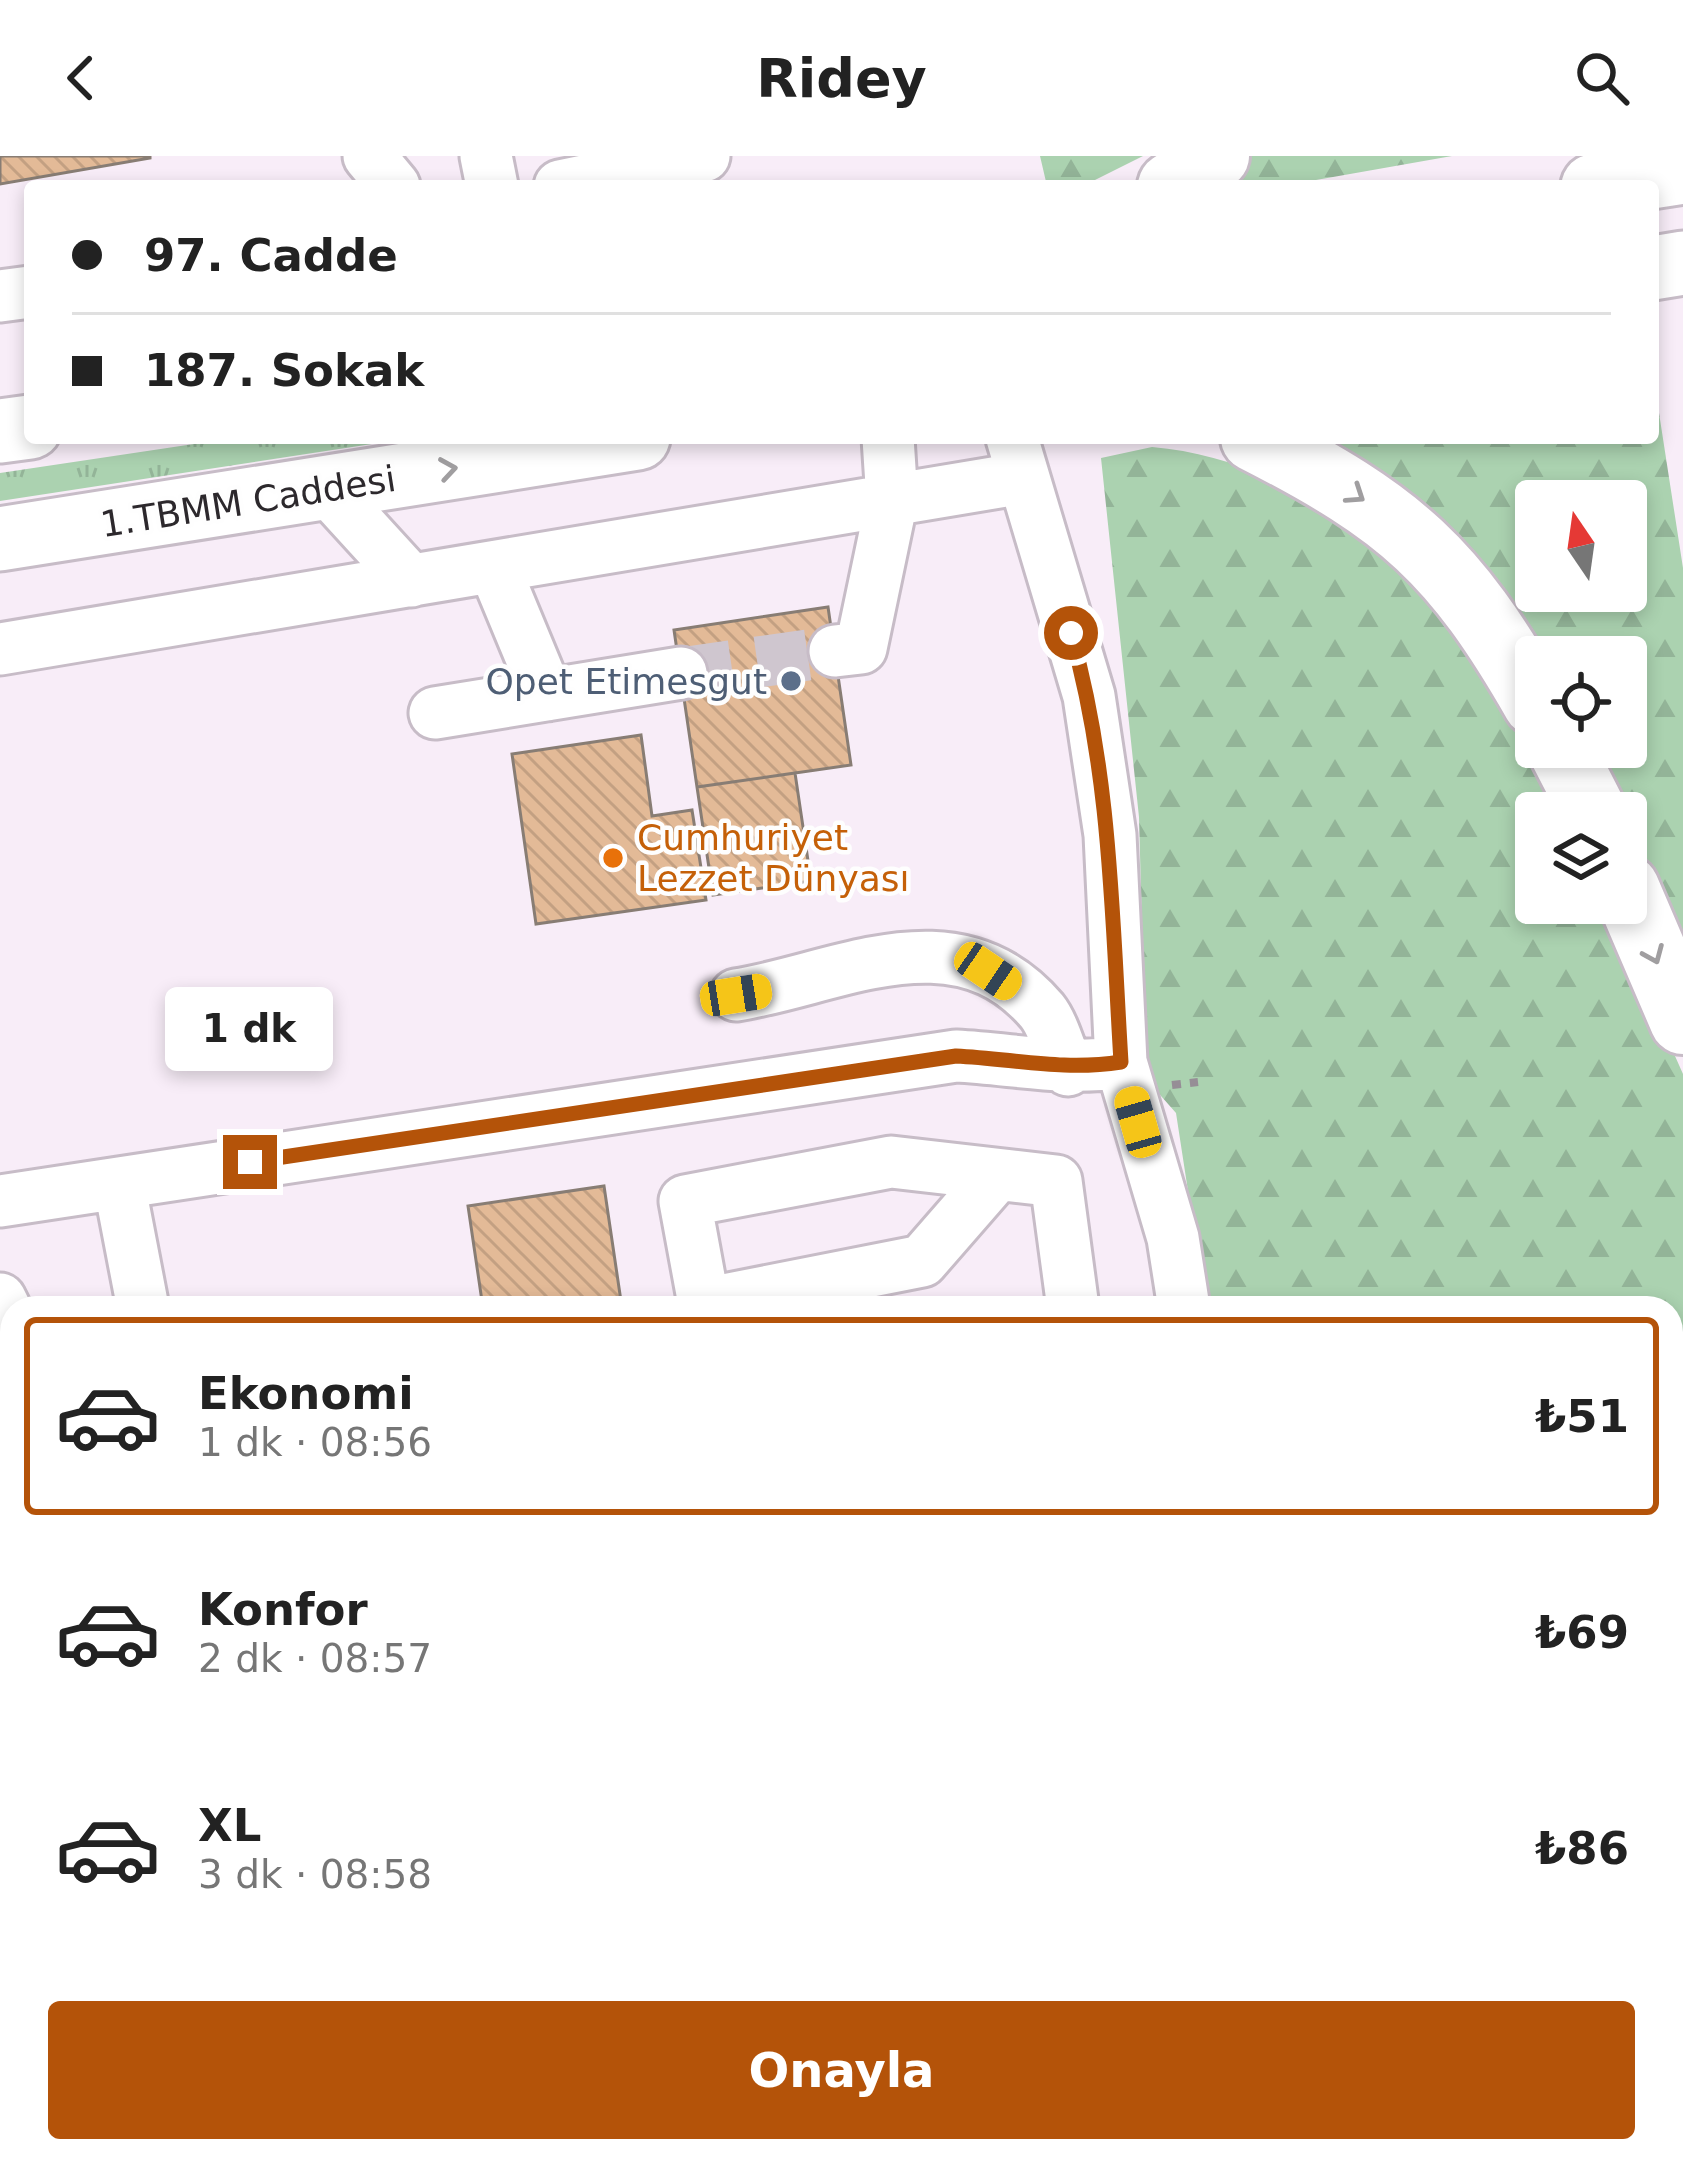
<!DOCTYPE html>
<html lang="tr">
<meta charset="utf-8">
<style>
:root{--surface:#fff;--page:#f2f2f2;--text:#222;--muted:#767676;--line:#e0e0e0;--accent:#b45309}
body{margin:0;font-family:"DejaVu Sans",sans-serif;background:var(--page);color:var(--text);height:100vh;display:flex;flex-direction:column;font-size:45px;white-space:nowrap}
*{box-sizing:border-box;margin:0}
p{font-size:39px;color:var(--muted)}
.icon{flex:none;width:66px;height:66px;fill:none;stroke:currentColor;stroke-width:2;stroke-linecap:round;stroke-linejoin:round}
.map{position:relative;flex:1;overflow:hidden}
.side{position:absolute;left:0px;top:1140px;width:1683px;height:867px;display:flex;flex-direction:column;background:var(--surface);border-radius:36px 36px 0 0;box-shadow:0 6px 18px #0003}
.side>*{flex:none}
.hud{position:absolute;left:24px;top:24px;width:1635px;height:264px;border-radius:12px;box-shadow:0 6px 18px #0003;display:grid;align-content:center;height:264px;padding:0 48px;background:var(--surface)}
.needle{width:78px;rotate:347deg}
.fabs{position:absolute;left:1515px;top:324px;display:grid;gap:24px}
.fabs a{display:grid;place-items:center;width:132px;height:132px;border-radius:12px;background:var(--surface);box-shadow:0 6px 18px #0003;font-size:60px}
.end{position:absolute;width:54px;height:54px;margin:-27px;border:15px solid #b45309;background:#fff;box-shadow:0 0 0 6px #fff}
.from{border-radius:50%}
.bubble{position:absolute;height:84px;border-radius:12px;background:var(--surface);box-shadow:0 6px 18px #0003;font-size:39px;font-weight:700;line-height:84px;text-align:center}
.car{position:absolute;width:36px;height:72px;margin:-36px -18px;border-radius:15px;box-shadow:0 0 9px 3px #0007;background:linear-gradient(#f5c518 24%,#345 0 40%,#f5c518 0 76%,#345 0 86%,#f5c518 0)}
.hud b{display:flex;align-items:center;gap:42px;height:114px;font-size:45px}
.hud b+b{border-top:3px solid var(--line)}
.hud i{width:30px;height:30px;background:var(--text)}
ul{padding:21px 0 0;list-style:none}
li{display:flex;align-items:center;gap:36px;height:198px;margin:0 24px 18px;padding:0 24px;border:6px solid transparent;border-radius:12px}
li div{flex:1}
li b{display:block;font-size:45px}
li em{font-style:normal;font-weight:700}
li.current{border-color:var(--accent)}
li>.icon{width:108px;height:108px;stroke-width:1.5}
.button{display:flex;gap:24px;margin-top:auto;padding:24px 48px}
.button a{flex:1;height:138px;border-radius:12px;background:var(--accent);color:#fff;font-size:48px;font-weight:700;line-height:138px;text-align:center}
header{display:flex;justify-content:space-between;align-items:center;height:156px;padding:0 48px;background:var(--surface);font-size:54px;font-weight:700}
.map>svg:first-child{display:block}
</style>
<header><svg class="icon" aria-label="back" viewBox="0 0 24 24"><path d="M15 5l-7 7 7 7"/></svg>Ridey<svg class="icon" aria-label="search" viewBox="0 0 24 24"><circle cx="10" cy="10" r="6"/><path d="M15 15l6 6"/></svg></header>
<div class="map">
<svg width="1683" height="2005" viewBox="0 0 1683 2005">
<defs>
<pattern id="grass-tufts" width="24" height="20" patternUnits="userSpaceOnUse" patternTransform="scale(3)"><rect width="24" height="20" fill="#abd2b0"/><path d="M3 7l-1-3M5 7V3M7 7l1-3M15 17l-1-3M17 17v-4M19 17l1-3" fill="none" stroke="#93b498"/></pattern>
<pattern id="forest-firs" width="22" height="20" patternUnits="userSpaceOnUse" patternTransform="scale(3)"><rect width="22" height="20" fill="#abd2b0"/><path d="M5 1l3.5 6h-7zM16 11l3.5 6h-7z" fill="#93b498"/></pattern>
<pattern id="building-back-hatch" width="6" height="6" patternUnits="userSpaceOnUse" patternTransform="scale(3)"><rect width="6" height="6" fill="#e3ba97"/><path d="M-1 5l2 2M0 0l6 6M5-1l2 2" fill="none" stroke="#c3a082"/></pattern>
</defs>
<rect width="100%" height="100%" fill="#f8edf8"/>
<path fill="url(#grass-tufts)" d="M234,282H411L0,345V317Z"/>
<path fill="url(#forest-firs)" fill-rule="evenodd" d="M1040,0H1143L1083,30H1047Z
M1248,0H1452L1282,30H1217Z
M1653,218L1683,412V796L1626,676V657L1585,591H1626V501H1540L1314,282H1653ZM1536,345H1626V435H1536Z
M1152,291C1296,303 1422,409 1499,526C1526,566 1545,614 1567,657H1536V747H1607L1683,918V2005H1341L1340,1995H1671V1152H1206L1176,957L1146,923L1139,661L1101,302Z"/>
<path fill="url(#building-back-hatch)" stroke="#887d74" stroke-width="3" d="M0,0H150V2L0,28Z
M828,451L851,609L697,631L674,474Z
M641,579L652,660L692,654L706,744L536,768L512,598Z
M795,617L811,725L713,739L697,631Z
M604,1030L622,1152H483L468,1050Z
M3,1475L12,1518V1557L0,1560Z
M12,1895V1995H111L114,2005H0V1898Z
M915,1995H975L981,2005H880V2001Z"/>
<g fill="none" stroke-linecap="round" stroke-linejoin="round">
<path stroke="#cfc6cf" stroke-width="51" stroke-dasharray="51 26" stroke-linecap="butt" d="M681,517L835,495"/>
<defs>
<path id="minor" d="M369,0L394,30
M486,0L492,30
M560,30L704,0
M0,140L30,136
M1012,282L1089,540L1110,679L1121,906L1173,1082L1184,1152
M327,333L411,425
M494,411L547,539
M0,493L1023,322
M835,495L861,492L892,344L888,282
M435,557L681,517
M736,839C838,823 956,754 1042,855C1054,870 1060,896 1068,914
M996,1020L922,1105L704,1148L685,1045L891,1006L1056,1025L1073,1152
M119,1027L143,1152
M0,1045L956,900C1015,903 1063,915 1121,906
M0,1143L12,1167
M0,1799L12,1796
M200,1995L202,2005
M389,1995L392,2005
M1182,1995L1183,2005
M1320,1995L1322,2005"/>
<path id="major" d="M1593,30L1683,16
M1653,112L1683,107
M0,275L30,271
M0,383L638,282"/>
<path id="highway" d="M1171,30L1216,0
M1254,282C1401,357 1454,404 1536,547
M1560,591L1594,657
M1626,732L1683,865"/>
</defs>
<use href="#minor" stroke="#c7bcc7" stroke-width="57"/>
<use href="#major" stroke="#c7bcc7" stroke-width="69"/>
<use href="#highway" stroke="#c7bcc7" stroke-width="72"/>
<path stroke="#968e96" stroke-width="8" stroke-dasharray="9 9" stroke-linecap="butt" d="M1172,929L1198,926
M694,1995L697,2005
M1050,1995L1052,2005"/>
<use href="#minor" stroke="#fff" stroke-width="51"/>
<use href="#major" stroke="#fff" stroke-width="63"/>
<use href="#highway" stroke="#fff" stroke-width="66"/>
</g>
<defs><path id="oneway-chevron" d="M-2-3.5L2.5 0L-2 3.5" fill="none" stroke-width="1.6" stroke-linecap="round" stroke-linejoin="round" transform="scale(3)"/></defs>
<g stroke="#a09ea0">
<use href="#oneway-chevron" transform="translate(448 313) rotate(-9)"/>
<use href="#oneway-chevron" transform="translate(1356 339) rotate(34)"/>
<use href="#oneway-chevron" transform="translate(1654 799) rotate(67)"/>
</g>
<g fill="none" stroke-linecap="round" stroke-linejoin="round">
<path stroke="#b45309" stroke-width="15" d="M250,1006L956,900C1015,903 1063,915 1121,906C1112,761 1111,618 1071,477"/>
</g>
<circle fill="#5c6f8a" stroke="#fefefe" stroke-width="4.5" cx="791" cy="525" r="12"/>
<circle fill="#e8710a" stroke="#fefefe" stroke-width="4.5" cx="613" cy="702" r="12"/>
<g text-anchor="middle" stroke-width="9" stroke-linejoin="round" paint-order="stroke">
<g font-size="36" fill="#2c282c" stroke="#fefefe">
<text transform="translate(248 345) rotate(-9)" y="13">1.TBMM Caddesi</text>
</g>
<g font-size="36" fill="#4e5e75" stroke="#fefefe" text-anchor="end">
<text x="767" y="538">Opet Etimesgut</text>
</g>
<g font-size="36" fill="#c56008" stroke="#fefefe" text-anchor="start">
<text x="637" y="694">Cumhuriyet<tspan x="637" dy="41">Lezzet Dünyası</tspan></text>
</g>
</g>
</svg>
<div class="fabs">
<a><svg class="needle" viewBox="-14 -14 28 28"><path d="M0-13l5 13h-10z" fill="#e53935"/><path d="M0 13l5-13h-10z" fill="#767676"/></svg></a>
<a><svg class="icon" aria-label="locate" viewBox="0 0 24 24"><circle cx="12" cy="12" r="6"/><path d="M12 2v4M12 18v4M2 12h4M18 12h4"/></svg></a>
<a><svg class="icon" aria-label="layers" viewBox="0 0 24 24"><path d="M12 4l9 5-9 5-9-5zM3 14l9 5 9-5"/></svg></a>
</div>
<i class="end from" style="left:1071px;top:477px"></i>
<i class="end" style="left:250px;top:1006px"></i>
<div class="bubble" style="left:165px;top:831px;width:168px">1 dk</div>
<i class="car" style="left:988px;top:815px;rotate:124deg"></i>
<i class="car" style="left:736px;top:839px;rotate:81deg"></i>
<i class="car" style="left:1138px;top:966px;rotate:344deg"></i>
<div class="hud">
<b><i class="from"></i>97. Cadde</b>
<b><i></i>187. Sokak</b>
</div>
<section class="side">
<ul>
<li class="current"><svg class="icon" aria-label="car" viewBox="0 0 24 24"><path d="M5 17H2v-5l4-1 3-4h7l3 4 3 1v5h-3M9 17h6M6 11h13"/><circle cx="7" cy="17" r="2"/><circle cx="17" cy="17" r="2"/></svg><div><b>Ekonomi</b><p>1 dk · 08:56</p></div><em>₺51</em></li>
<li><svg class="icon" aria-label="car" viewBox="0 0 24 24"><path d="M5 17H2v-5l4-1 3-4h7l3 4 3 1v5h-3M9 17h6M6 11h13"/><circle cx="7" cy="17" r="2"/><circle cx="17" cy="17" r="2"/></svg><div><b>Konfor</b><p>2 dk · 08:57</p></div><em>₺69</em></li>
<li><svg class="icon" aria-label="car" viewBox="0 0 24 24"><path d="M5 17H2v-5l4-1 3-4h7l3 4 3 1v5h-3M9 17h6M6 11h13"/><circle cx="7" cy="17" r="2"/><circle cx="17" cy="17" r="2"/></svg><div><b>XL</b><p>3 dk · 08:58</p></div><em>₺86</em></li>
</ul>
<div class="button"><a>Onayla</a></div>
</section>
</div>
